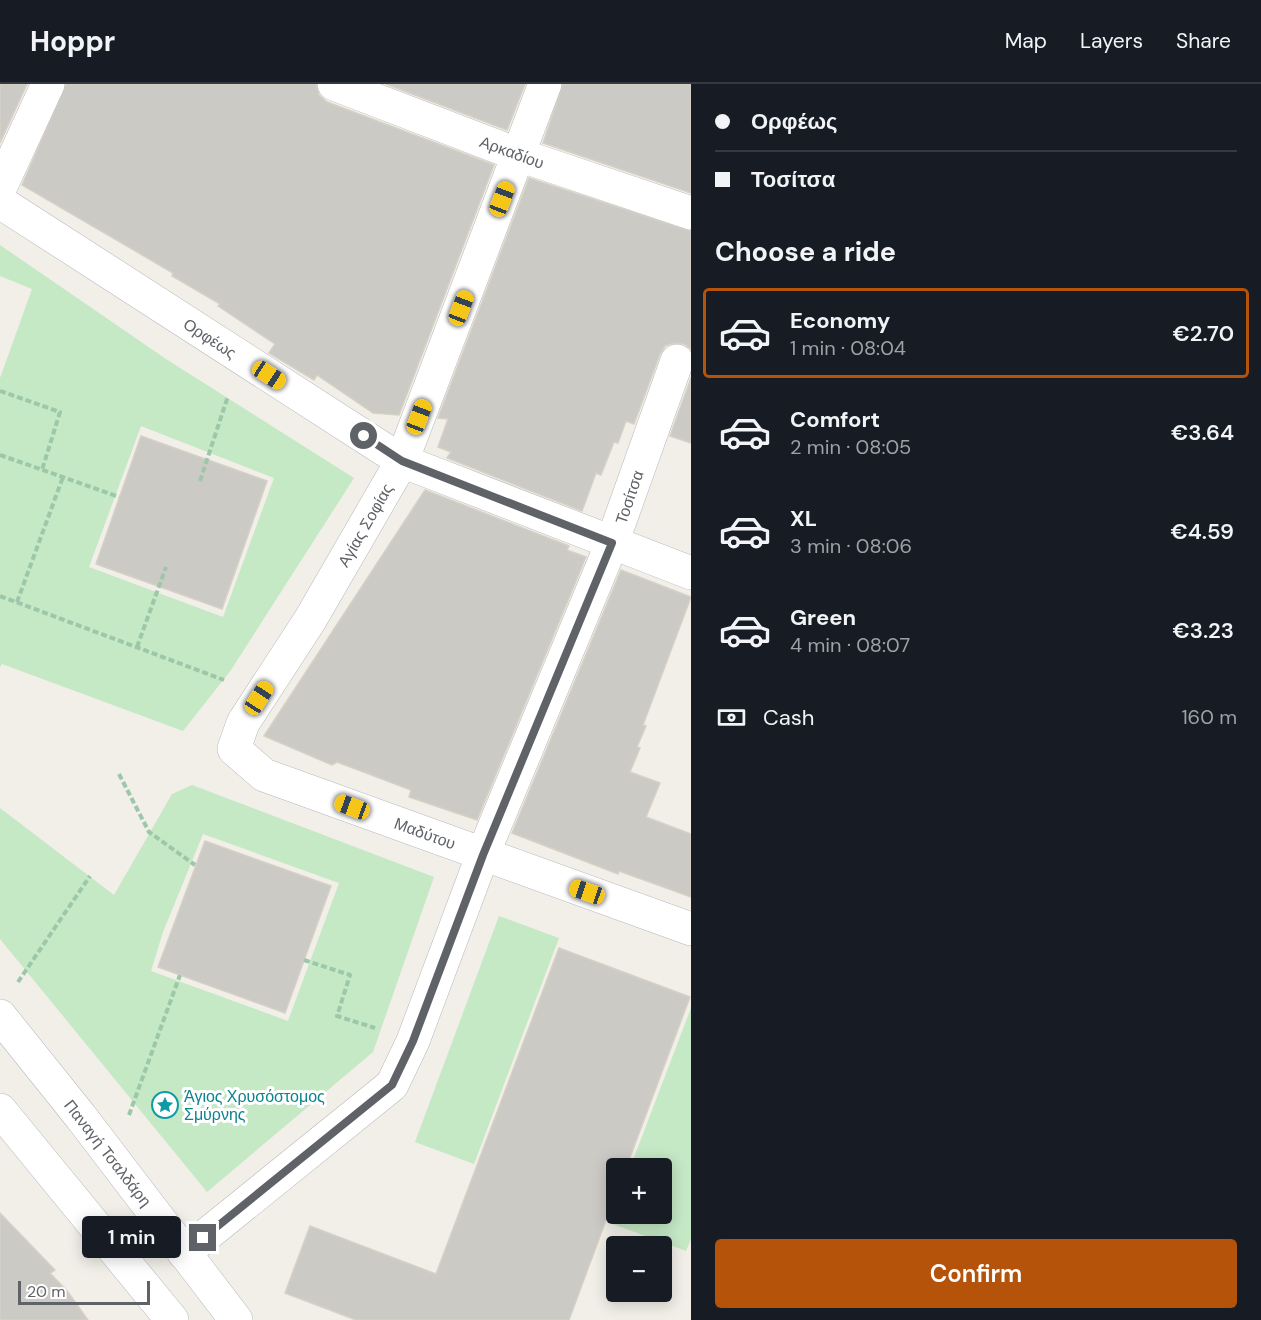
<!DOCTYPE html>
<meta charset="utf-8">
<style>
:root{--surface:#171b24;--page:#20242c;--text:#f1f3f6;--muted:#9ea1a6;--line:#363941;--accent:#b45309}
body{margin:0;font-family:"DM Sans",sans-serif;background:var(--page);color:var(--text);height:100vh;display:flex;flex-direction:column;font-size:22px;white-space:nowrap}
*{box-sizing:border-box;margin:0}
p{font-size:20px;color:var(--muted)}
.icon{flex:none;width:33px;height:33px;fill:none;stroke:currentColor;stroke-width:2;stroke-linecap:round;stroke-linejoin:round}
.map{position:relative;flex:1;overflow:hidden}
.side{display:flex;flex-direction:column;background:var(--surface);width:570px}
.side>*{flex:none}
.top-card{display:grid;align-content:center;height:132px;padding:0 24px;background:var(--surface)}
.tools{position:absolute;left:606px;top:1074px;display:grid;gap:12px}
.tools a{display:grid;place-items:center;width:66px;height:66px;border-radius:6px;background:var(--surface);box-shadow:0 3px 15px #0003;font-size:30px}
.scale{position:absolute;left:18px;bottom:15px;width:132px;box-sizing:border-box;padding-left:6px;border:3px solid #5f6368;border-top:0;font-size:16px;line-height:21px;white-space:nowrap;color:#5f6368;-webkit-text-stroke:4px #fff;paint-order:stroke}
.end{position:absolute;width:27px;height:27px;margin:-14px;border:8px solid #5f6368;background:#fff;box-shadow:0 0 0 3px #fff}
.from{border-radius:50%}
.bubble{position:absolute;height:42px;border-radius:6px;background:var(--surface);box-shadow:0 3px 15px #0003;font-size:20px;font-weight:600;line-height:42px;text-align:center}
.car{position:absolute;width:18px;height:36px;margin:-18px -9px;border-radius:8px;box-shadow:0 0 4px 2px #0007;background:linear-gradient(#f5c518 24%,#345 0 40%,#f5c518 0 76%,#345 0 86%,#f5c518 0)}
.top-card b{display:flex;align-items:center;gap:21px;height:57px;font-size:22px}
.top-card b+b{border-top:2px solid var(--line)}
.top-card i{width:15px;height:15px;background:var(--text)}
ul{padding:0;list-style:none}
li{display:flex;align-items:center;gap:18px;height:90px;margin:0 12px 9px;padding:0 12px;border:3px solid transparent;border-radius:6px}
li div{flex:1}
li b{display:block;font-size:22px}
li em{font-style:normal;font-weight:600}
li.on{border-color:var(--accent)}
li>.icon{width:54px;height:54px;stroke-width:1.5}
h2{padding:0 24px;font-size:27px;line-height:72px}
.pay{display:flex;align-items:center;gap:15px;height:66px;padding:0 24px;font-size:22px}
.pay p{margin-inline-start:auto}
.button{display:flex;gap:12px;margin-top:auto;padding:12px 24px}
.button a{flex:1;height:69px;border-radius:6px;background:var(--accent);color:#fff;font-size:24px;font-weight:600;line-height:69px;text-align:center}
header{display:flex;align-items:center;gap:36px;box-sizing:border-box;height:84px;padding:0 30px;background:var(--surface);border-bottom:2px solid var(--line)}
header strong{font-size:28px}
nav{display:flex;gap:33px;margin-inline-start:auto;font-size:21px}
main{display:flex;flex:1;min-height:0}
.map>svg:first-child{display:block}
</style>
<header>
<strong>Hoppr</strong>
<nav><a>Map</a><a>Layers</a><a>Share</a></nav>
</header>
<main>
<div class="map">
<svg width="691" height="1236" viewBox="0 0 691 1236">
<rect width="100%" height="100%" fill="#f1efe8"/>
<path fill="#c5e8c5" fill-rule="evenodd" d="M0,161L166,275L354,394L231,586L183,647L2,580L0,583V294L32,205L0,192ZM141,342L274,394L223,533L89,483Z
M192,701L434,793L373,968L207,1108L0,855V724L114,811L172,710ZM203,750L339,799L288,937L151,887L163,848Z
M499,832L559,854L474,1080L415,1058Z
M691,924V1155L686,1167L610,1139L616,1121V1130H662V1084H630Z"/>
<path fill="#cccac5" stroke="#d6d1c6" stroke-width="1.5" d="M0,0H27L0,59Z
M66,0H316L319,11L327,18L494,81L399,331L373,329L317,291L314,296L269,269L275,260L218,222L220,220L172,192L173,189L22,101Z
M386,0H525L507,46Z
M563,0H691V109L543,59Z
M529,94L691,147V265L684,260L674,259L665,262L660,270L634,340L626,337L618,359L614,358L601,391L596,389L582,427L447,374L451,368L438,363L448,335L438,334Z
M691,294V359L670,352Z
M141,352L267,397L222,525L96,480Z
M425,406L569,462L567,466L586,473L477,736L409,713L411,706L337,678L332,681L264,652Z
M621,486L691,513L643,641L646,642L637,663L640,664L630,688L660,699L646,733L691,750V813L619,787L618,790L512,749Z
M205,757L331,802L285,929L158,883Z
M559,864L690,913L626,1084H616V1109L569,1236H356L285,1209L310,1142L436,1190Z
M0,1129L55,1186L50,1189L68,1208L88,1236H0Z"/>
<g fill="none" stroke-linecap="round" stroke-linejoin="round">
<defs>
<path id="street" d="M334,0L519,71L691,129
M545,0L402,377L310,536L243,639L234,665L264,691L691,845
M0,104L48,0
M0,118L402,377L691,489
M184,1169L392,1001L413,957L483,770L612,459L677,277"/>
<path id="secondary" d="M0,932L81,1033L236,1236
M0,1026L172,1236"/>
</defs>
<use href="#street" stroke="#b5b8bc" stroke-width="34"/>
<use href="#secondary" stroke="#b6babf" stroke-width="34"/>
<path stroke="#9cc7a9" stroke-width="4" stroke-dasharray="6 3" stroke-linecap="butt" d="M0,307L60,328L42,386
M0,371L119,413
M200,397L228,312
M0,512L224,596
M17,518L63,393
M137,563L166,483
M119,690L149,748L195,781
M304,876L350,891L337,932L375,944
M18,898L90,792
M129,1031L180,891"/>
<use href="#street" stroke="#fff" stroke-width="33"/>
<use href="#secondary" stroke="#fff" stroke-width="33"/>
</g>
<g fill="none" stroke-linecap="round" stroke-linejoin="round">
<path stroke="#5f6368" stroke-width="8" d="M203,1154L392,1001L413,957L483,771L612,459L402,377L364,352"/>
</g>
<defs>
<symbol id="sight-ring" viewBox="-11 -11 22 22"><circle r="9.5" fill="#fff" stroke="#0f9aa8" stroke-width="1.5"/><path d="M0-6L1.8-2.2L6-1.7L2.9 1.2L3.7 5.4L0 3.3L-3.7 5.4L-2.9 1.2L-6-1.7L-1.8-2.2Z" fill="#0f9aa8"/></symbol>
</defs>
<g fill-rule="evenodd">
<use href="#sight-ring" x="150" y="1006" width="30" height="30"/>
</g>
<g text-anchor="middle" stroke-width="6" stroke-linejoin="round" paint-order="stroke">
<g font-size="16" fill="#5f6368" stroke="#fff">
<text transform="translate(512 68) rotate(20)" y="6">Αρκαδίου</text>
<text transform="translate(210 254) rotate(33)" y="6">Ορφέως</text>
<text transform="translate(629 413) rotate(-71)" y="6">Τοσίτσα</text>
<text transform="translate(365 441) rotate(-60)" y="6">Αγίας Σοφίας</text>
<text transform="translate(425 749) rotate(20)" y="6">Μαδύτου</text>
<text transform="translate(108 1069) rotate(52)" y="6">Παναγή Τσαλδάρη</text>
</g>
<g font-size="16" fill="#0d838f" stroke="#fff" text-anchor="start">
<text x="184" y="1018">Άγιος Χρυσόστομος<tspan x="184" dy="18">Σμύρνης</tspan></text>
</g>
</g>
</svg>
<div class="tools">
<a>+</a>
<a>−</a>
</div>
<div class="scale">20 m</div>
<i class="end from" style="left:364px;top:352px"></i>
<i class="end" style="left:203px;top:1154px"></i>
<div class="bubble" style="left:82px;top:1132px;width:99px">1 min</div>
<i class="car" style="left:502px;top:115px;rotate:21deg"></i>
<i class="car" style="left:461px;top:224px;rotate:21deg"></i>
<i class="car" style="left:269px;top:291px;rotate:123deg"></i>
<i class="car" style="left:419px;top:333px;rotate:21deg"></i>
<i class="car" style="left:259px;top:614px;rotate:33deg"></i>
<i class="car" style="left:352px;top:723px;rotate:290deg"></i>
<i class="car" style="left:587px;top:808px;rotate:289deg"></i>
</div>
<section class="side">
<div class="top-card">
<b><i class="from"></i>Ορφέως</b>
<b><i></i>Τοσίτσα</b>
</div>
<h2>Choose a ride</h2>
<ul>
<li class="on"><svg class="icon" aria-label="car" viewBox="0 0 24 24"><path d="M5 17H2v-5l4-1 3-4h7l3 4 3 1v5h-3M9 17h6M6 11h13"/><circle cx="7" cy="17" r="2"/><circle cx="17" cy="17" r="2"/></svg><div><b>Economy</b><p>1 min · 08:04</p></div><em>€2.70</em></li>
<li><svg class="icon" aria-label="car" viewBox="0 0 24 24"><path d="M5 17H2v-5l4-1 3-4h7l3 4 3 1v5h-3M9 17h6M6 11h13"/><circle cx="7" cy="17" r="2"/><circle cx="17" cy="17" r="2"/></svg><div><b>Comfort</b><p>2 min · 08:05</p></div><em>€3.64</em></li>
<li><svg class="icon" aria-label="car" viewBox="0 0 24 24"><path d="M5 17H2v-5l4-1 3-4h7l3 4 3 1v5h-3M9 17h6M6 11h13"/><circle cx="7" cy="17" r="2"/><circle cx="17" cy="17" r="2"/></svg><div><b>XL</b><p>3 min · 08:06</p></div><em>€4.59</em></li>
<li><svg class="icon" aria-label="car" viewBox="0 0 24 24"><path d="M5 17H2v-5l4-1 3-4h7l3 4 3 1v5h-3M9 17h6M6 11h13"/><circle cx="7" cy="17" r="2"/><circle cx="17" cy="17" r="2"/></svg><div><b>Green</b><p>4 min · 08:07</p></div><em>€3.23</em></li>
</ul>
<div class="pay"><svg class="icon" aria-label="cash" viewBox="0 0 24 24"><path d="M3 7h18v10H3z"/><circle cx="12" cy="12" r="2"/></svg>Cash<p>160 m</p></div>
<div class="button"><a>Confirm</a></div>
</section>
</main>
